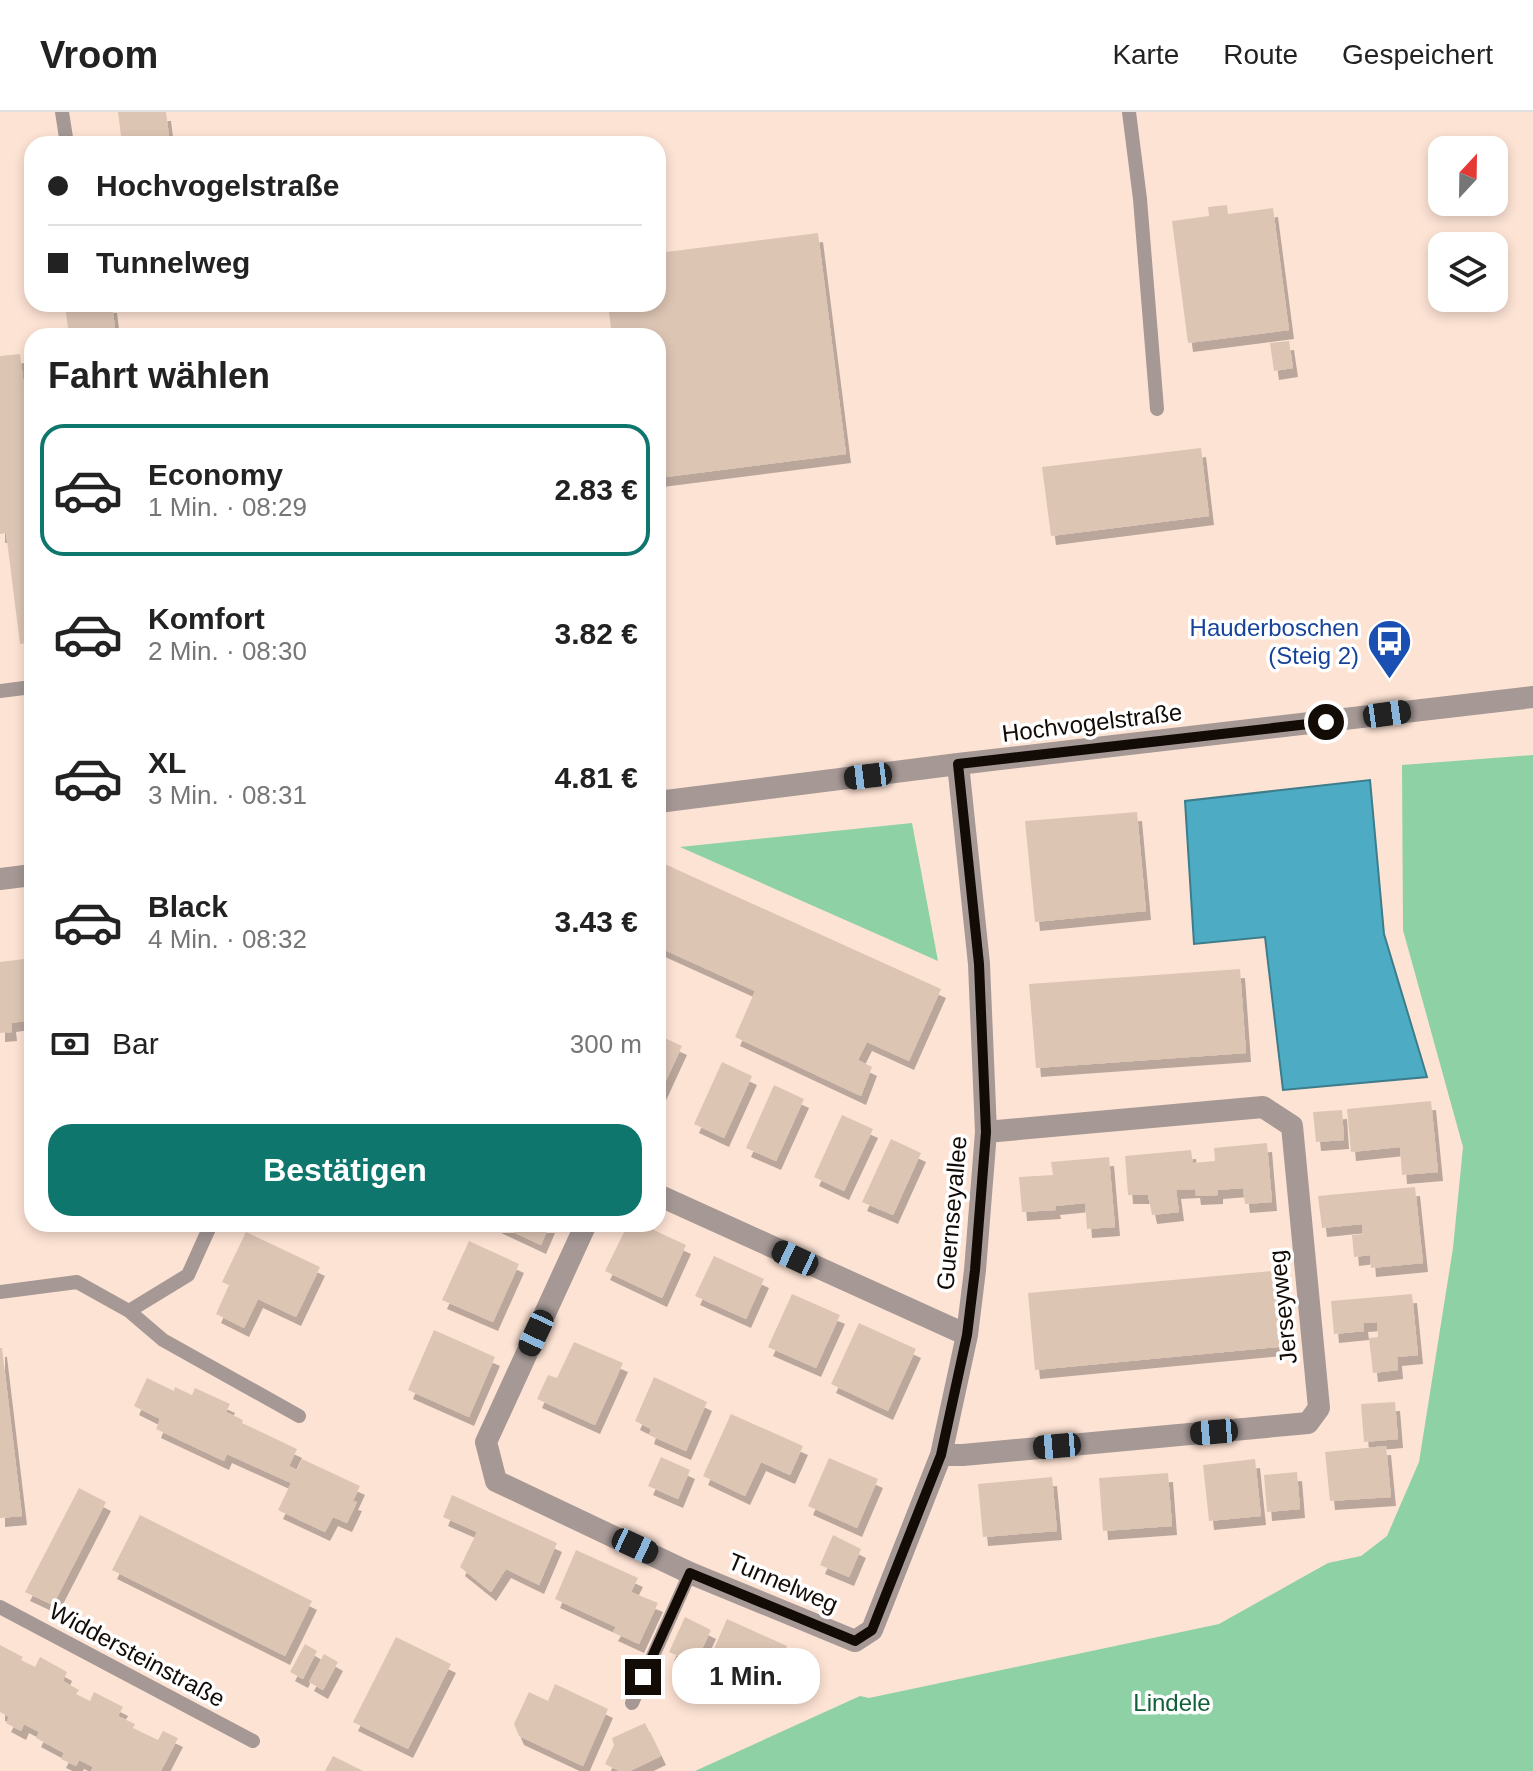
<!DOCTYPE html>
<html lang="de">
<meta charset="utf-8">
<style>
:root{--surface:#fff;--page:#f6f6f6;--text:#222;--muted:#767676;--line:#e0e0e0;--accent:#0f766e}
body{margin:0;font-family:Arial,sans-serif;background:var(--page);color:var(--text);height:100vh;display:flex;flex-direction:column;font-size:30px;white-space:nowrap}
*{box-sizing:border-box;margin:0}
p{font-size:26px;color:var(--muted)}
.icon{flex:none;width:44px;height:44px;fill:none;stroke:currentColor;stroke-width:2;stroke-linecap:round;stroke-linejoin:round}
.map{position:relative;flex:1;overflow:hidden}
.panel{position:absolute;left:24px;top:216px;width:642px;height:904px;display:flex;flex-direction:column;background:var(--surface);border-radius:24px;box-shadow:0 4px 12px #0003}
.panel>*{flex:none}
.top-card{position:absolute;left:24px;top:24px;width:642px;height:176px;border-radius:24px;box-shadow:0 4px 12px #0003;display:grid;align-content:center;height:176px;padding:0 24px;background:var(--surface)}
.needle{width:52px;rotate:22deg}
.buttons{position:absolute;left:1428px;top:24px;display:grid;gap:16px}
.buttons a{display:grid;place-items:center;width:80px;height:80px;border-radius:16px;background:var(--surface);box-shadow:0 4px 12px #0003;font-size:40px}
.end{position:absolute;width:36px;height:36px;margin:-18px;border:10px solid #130b06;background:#fff;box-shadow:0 0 0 4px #fff}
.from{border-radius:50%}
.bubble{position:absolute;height:56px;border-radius:24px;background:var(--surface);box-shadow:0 4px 12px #0003;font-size:26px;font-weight:800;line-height:56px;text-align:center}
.car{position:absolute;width:24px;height:48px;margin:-24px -12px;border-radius:10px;box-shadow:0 0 6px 2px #0007;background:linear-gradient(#222 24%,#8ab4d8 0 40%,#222 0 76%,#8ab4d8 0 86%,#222 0)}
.top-card b{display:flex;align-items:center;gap:28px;height:76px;font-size:30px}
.top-card b+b{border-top:2px solid var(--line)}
.top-card i{width:20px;height:20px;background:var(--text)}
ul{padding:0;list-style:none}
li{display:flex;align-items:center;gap:24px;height:132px;margin:0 16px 12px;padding:0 8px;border:4px solid transparent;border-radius:24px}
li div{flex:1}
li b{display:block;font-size:30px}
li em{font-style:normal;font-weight:800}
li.active{border-color:var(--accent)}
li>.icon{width:72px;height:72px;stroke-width:1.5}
h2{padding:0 24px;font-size:36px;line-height:96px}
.pay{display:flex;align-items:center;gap:20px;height:88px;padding:0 24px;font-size:30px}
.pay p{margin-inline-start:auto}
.action{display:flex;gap:16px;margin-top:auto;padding:16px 24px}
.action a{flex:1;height:92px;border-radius:24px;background:var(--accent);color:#fff;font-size:32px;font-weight:800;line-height:92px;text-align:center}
header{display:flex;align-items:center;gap:48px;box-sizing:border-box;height:112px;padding:0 40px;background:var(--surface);border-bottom:2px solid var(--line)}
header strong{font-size:38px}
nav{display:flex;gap:44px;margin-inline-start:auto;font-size:28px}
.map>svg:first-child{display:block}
</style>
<header>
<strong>Vroom</strong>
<nav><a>Karte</a><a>Route</a><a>Gespeichert</a></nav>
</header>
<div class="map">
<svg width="1533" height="1659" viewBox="0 0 1533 1659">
<defs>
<filter id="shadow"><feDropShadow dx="5" dy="9" stdDeviation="0" flood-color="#0004"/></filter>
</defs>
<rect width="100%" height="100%" fill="#fde3d4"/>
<path fill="#8dd1a5" d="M1533,643V1659H695L860,1584L869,1586L1219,1512L1328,1451L1361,1444L1387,1424L1419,1350L1453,1136L1463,1035L1403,818L1402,653Z
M912,711L938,849L680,735Z"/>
<path fill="#4dacc4" stroke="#3c7c8b" stroke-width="2" d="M1370,668L1384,822L1427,965L1283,978L1265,825L1194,832L1185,689Z"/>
<path fill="#ddc5b4" filter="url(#shadow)" d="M118,0H166L170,32H122Z
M1227,93L1228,102L1273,96L1289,218L1188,231L1172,109L1209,104L1208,95Z
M818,121L846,342L658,366V224H612L608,192H658V141Z
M65,192H112L116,224H69Z
M1289,229L1293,256L1274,259L1270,231Z
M20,242L32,338V530L20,532L6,421L0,422V244Z
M1201,336L1209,404L1051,424L1042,355Z
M1137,700L1146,799L1035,810L1025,709Z
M658,749L941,877L909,949L867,930L858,948L872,955L861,984L735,925L755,879L658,835Z
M32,846V908L11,911L12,920L0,921V850Z
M1240,857L1246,941L1036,956L1029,872Z
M658,923L682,934L658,986Z
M722,950L752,964L724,1026L694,1012Z
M774,973L804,987L776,1049L746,1036Z
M1431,989L1438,1060L1402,1063L1400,1035L1351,1040L1347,997Z
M1342,998L1344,1028L1316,1030L1313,1000Z
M842,1003L873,1017L844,1079L814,1065Z
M891,1027L921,1041L893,1103L862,1090Z
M1267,1031L1272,1090L1245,1092L1243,1076L1218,1078V1083L1196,1084L1195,1077L1176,1078L1179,1100L1152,1103L1148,1083H1128L1125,1044L1191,1038L1193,1051L1215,1049L1214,1036Z
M1109,1045L1115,1115L1087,1117L1085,1091L1055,1094L1056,1098L1022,1100L1019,1065L1053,1063L1051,1050Z
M1415,1075L1423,1151L1371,1156L1370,1143L1354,1145L1352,1123L1363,1122L1362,1112L1322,1116L1318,1084Z
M496,1112H550L541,1133Z
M628,1112H641L686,1133L662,1186L605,1159Z
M246,1120L320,1155L296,1205L258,1187L244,1216L216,1202L229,1173L222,1170Z
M469,1129L519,1152L493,1210L442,1188Z
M714,1144L764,1167L746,1207L695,1184Z
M1282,1158L1289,1234L1035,1258L1028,1181Z
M792,1182L840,1203L816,1256L768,1235Z
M1412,1182L1418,1243L1397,1245L1398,1258L1373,1261L1369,1226L1378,1225L1377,1210L1363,1211L1364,1219L1334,1222L1331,1189Z
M859,1211L916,1237L888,1299L831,1272Z
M434,1218L495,1245L469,1305L408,1278Z
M574,1230L623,1251L595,1313L537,1287L548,1263L557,1266Z
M0,1236H2L22,1404L0,1406Z
M654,1265L707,1290L686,1339L649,1323L651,1317L635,1309Z
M147,1266L174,1279L175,1275L192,1283L195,1276L230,1292L226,1300L243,1308L242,1311L297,1337L289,1354L297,1358L302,1347L360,1374L353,1389L357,1390L347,1411L333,1405L325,1420L278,1398L291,1371L227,1342L224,1349L156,1317L160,1307L134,1294Z
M1395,1290L1398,1327L1364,1330L1361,1292Z
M731,1302L803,1334L790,1363L761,1350L745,1384L703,1364Z
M1386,1334L1391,1385L1330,1389L1325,1340Z
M661,1345L690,1358L678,1387L648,1374Z
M829,1346L878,1367L857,1416L808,1394Z
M1255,1347L1261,1404L1209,1409L1203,1353Z
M1297,1360L1300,1397L1267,1400L1264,1363Z
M1168,1361L1172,1414L1103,1419L1099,1366Z
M1052,1365L1057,1419L983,1425L978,1372Z
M79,1376L106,1390L53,1493L25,1480Z
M452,1383L557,1431L539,1473L506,1457L491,1480L460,1455L477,1420L443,1405Z
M140,1403L312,1489L285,1544L112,1458Z
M833,1423L861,1437L849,1465L820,1453Z
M576,1438L638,1466L631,1480L658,1491L639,1532L613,1520L616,1515L555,1487Z
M685,1505L711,1518L695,1552L669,1540Z
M727,1507L787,1534L767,1579L707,1553Z
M396,1525L451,1552L408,1637L353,1610Z
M305,1532L317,1539L303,1567L290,1560Z
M0,1533L23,1545L21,1548L35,1555L40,1545L67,1560L63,1569L79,1578L76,1582L90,1589L94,1580L123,1595L118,1604L135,1612L133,1616L158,1628L163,1619L178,1626L161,1659H91L93,1655L79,1648L76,1654L61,1647L64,1641L36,1626L39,1620L24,1612L21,1619L6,1611L9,1605L0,1600Z
M324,1542L338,1550L323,1578L309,1570Z
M555,1572L608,1597L583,1654L519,1624L514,1612L529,1580L548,1589Z
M645,1611L661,1644L630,1659H619L605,1652L614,1633L612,1626Z
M333,1644L363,1659H325Z"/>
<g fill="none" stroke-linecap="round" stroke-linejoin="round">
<path stroke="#a59895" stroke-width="14" d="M62,0L67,32
M1129,0L1140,87L1157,297
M0,579L32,575
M0,1180L77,1170L129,1199L163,1228L299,1304
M129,1199L188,1163L211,1112
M0,1495L253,1629
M632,1591L690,1461"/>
<path stroke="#a59895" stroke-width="22" d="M658,690L958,652L1533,585
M0,767L32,763
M658,1083L967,1223
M586,1112L486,1330L496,1369L690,1461L855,1529L872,1518L941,1343L967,1223L975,1158L986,1020L979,852L958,652
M941,1343H963L1308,1311L1319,1296L1292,1014L1263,995L986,1020"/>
</g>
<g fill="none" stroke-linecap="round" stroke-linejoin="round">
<path stroke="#130b06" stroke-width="10" d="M643,1565L690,1461L855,1529L872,1518L941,1343L967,1223L975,1158L986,1020L979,852L958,652L1326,610"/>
</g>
<defs>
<symbol id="bus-pin" viewBox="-11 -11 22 30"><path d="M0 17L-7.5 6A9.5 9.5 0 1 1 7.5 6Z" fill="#1a4fb4" stroke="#fff"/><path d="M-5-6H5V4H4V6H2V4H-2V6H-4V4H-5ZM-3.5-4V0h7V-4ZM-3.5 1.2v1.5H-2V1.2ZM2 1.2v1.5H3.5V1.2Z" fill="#fff"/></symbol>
</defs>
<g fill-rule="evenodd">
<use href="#bus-pin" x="1364" y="504" width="51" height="69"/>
</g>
<g text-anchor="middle" stroke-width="7" stroke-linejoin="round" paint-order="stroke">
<g font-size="24" fill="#164399" stroke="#fff" text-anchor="end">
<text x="1359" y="524">Hauderboschen<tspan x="1359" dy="28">(Steig 2)</tspan></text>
</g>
<g font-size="24" fill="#130b06" stroke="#fff">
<text transform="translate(1092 611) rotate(-7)" y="8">Hochvogelstraße</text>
<text transform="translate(952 1101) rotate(-85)" y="8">Guernseyallee</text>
<text transform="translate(1283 1195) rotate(-96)" y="8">Jerseyweg</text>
<text transform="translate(783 1471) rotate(23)" y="8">Tunnelweg</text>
<text transform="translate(137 1543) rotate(28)" y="8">Widdersteinstraße</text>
</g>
<g font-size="24" fill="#0f6138" stroke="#fff">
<text x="1172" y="1599">Lindele</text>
</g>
</g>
</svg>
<div class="buttons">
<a><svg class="needle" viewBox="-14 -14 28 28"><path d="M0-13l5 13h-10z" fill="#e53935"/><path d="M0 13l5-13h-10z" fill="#767676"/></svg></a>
<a><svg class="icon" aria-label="layers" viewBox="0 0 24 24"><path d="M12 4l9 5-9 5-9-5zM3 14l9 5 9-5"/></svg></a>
</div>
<i class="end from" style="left:1326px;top:610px"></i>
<i class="end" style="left:643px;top:1565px"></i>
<div class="bubble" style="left:672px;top:1536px;width:148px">1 Min.</div>
<i class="car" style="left:1387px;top:602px;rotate:82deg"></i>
<i class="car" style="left:868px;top:664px;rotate:263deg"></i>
<i class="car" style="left:795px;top:1146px;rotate:295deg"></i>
<i class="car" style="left:536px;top:1221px;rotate:205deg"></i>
<i class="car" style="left:1214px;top:1320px;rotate:265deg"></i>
<i class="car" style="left:1057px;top:1334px;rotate:265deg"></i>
<i class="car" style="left:635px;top:1434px;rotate:115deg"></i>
<div class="top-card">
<b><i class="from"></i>Hochvogelstraße</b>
<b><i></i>Tunnelweg</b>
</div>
<section class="panel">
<h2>Fahrt wählen</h2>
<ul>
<li class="active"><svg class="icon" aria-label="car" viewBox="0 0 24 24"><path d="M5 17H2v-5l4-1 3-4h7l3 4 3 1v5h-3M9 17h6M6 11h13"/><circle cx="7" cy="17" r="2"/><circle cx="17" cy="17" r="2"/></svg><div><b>Economy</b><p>1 Min. · 08:29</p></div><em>2.83 €</em></li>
<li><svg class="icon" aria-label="car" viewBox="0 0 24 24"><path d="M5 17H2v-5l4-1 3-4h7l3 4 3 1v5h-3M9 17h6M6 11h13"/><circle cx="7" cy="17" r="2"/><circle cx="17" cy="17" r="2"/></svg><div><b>Komfort</b><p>2 Min. · 08:30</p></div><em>3.82 €</em></li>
<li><svg class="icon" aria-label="car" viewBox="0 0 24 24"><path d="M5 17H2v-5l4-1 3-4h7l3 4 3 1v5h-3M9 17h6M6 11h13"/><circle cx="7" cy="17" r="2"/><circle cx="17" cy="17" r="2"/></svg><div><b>XL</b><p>3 Min. · 08:31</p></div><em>4.81 €</em></li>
<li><svg class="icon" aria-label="car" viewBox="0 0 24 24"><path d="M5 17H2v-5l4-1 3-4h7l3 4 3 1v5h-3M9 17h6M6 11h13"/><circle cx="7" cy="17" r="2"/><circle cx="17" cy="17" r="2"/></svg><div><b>Black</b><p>4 Min. · 08:32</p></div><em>3.43 €</em></li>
</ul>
<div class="pay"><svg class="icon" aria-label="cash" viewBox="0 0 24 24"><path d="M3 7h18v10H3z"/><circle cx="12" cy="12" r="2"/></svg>Bar<p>300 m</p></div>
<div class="action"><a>Bestätigen</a></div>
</section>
</div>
